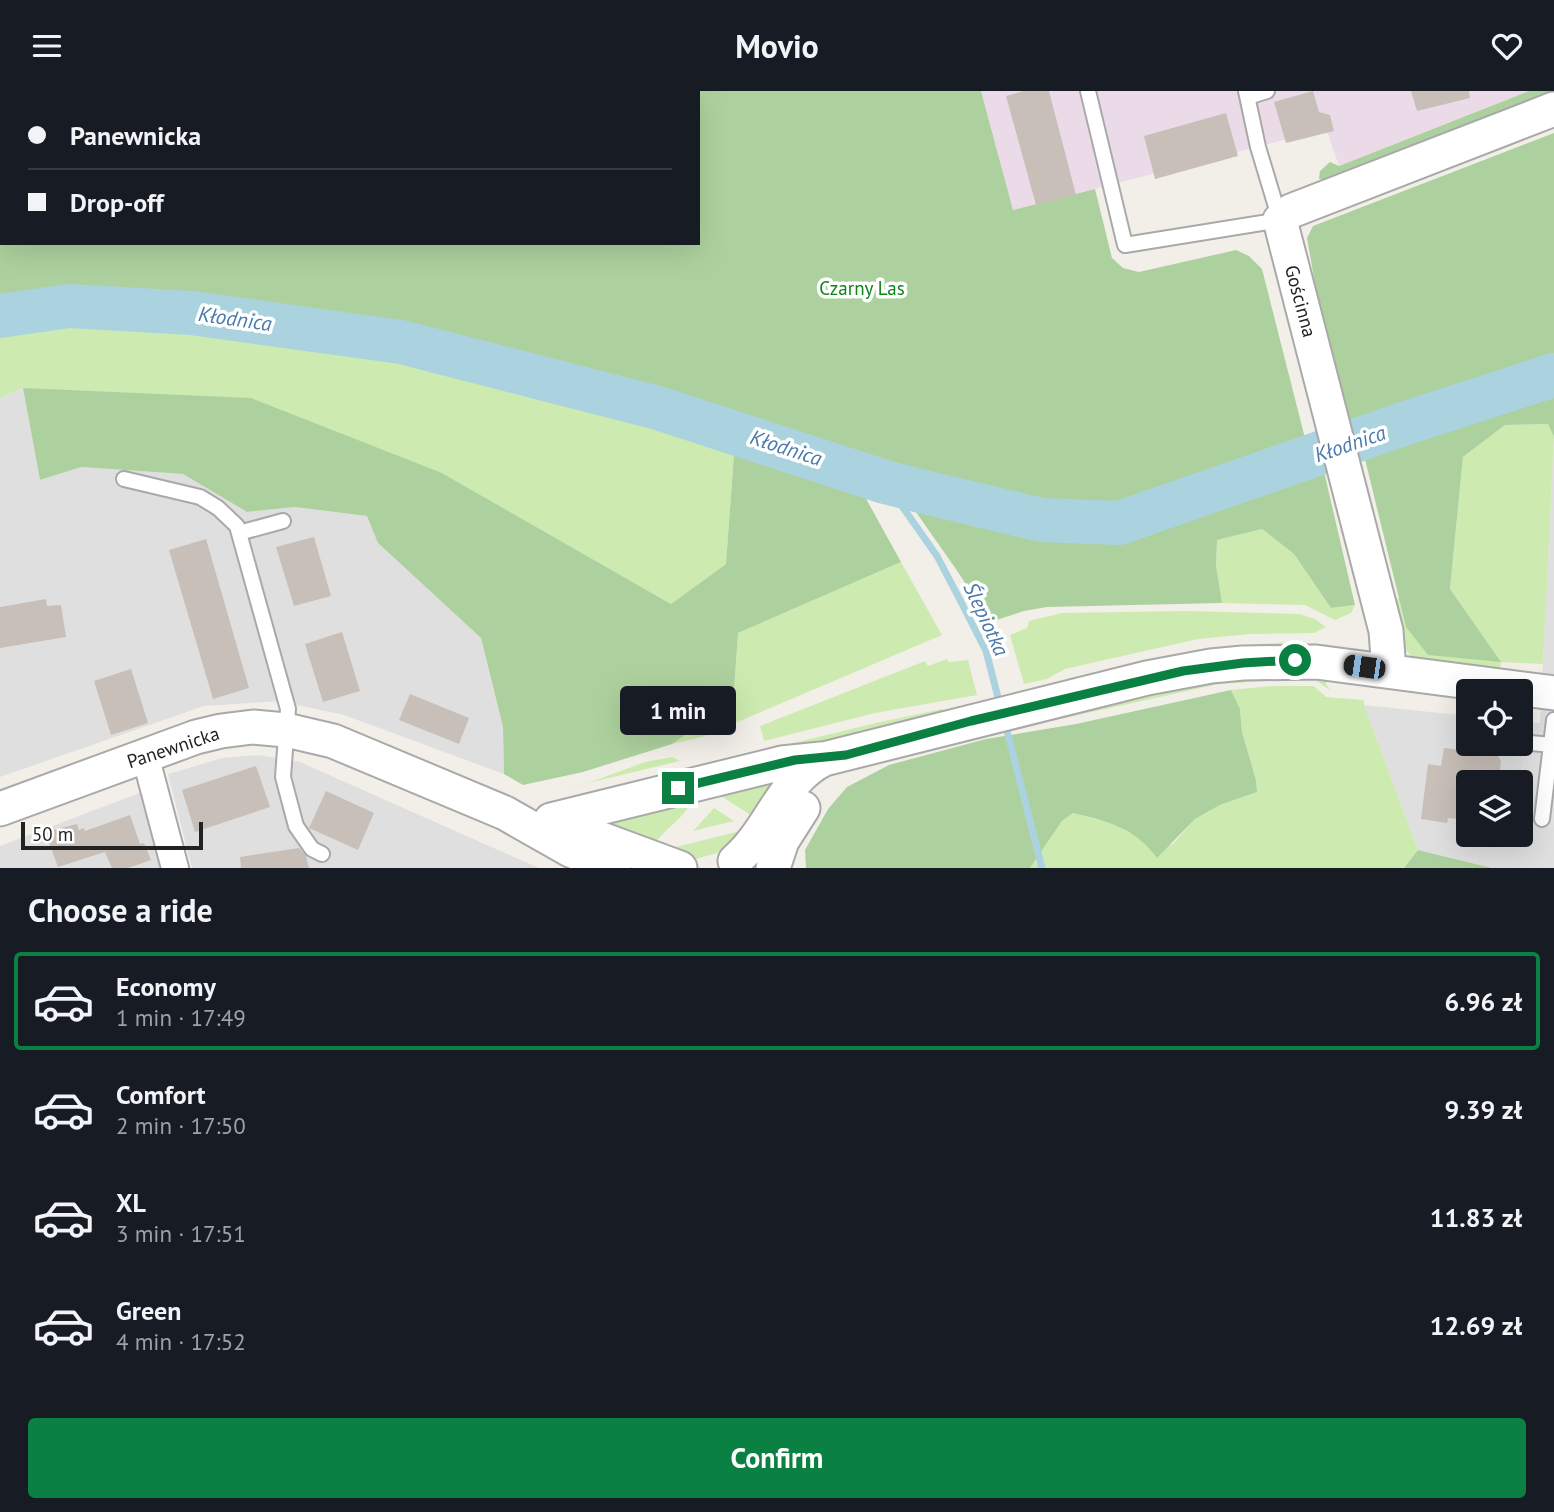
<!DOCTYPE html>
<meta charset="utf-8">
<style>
:root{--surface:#171b24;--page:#20242c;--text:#f1f3f6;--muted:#9ea1a6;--line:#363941;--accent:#0b8043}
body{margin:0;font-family:"PT Sans",sans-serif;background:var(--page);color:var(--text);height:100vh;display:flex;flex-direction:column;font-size:26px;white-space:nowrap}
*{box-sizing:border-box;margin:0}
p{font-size:23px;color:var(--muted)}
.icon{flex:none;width:38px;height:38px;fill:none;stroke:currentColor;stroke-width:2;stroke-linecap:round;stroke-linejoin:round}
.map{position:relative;height:777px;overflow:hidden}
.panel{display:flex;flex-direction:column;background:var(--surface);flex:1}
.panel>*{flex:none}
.top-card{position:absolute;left:0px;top:0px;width:700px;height:154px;box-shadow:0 7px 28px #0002;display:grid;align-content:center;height:154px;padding:0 28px;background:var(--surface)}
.tools{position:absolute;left:1456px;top:588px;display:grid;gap:14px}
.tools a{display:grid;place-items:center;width:77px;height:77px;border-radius:7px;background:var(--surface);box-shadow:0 7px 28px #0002;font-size:35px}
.scale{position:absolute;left:21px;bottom:18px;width:182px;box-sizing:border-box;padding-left:7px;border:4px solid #222;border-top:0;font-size:19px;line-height:24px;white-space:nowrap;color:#222;-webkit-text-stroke:5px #fff;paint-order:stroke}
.end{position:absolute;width:32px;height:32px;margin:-16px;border:9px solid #0b8043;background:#fff;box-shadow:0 0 0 4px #fff}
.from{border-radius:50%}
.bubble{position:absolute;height:49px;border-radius:7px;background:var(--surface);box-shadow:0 7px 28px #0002;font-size:23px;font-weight:700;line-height:49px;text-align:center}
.car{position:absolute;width:21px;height:42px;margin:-21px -10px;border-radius:9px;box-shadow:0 0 5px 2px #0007;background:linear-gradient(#222 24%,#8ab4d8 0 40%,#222 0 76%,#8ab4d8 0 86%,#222 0)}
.top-card b{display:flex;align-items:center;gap:24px;height:66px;font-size:26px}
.top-card b+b{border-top:2px solid var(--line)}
.top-card i{width:18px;height:18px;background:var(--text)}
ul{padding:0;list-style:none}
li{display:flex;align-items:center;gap:21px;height:98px;margin:0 14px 10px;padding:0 14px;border:4px solid transparent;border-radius:7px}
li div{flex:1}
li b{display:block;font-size:26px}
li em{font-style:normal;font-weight:700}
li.selected{border-color:var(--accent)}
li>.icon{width:63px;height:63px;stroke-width:1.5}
h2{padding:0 28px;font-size:32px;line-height:84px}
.action{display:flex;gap:14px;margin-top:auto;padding:14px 28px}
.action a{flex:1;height:80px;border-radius:7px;background:var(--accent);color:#fff;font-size:28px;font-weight:700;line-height:80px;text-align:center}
header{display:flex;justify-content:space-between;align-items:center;height:91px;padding:0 28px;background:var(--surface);font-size:32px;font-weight:700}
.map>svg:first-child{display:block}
</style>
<header><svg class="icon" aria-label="menu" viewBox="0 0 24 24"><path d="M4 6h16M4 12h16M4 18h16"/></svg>Movio<svg class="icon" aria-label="heart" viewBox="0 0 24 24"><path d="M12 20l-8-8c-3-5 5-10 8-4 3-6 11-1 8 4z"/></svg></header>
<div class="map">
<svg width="1554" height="777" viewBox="0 0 1554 777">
<rect width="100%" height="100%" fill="#f2efe9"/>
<path fill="#e0dfdf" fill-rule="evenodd" d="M23,297L40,389L80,376L183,383L247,421L295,416L368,425L378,452L481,547L503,636L504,683L344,624L279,610L204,615L0,686V307Z
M1554,346V777H1492L1418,759L1364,614L1468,625V653H1521V631L1540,632ZM1468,691H1521V744H1468Z
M259,664L300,671L539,777H192L168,683L222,667Z
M142,701L164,777H0V755Z"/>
<path fill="#ebdbe8" d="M981,0H1529L1339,75L1326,38L1013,119Z"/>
<path fill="#cdebb0" d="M68,223L189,233L400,260L734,363L726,473L671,513L442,382L23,297L0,307V231Z
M1548,333L1554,346L1543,573L1501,571L1499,582L1416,567L1411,565L1402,554L1390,509L1399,507L1406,536L1500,570L1450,498L1463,366L1505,334Z
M1262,438L1294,463L1331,517L1355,514L1351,522L1335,529L1305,514L1222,512L1216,474L1217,449Z
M901,471L942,544L702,646L672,653L732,611L738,542Z
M1185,520L1300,523L1315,528L1326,536L1314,542L1251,543L1198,548L1065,578L1047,588L1024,593L1010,544L1027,537L1029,530L1062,522Z
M1289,551L1330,554L1329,559L1052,595L1069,587L1213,557Z
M947,568L949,571L968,569L977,604L875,622L764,650L760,635L925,570L928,575Z
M1327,585L1326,593L1330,599L1315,589L1300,588L1219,593L1060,628L1043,629L1204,590Z
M1271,595H1314L1326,606L1364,609V614L1418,759L1404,777H1030L1062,730L1073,722L1117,734L1145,751L1172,754L1195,728L1220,714L1257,701L1256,689L1242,641L1240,618L1231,599Z
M942,618L948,621L770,666L710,676L714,671L876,632Z
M672,666L680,670L546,702L591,691L645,671Z
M778,683L760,730L716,702Z
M692,710C684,727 666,737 655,752L594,727Z
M714,717L734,730L693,740Z
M748,738L731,758L696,768L671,767L676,756Z"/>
<path fill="#add19e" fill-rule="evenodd" d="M0,0H981L1013,119L1095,98L1112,167L1123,177L1139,181L1236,159L1249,165L1262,178L1308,359L1118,423L1042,421L886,384L678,315L403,245L191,215L69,210L0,218ZM2,2H698V152H2Z
M1529,0H1554V4L1333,90L1319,88L1320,80L1330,71L1339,75Z
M1554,42V273L1350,338L1314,187L1307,147L1313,135Z
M1554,296V346L1548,333L1505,334L1463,366L1450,498L1501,571L1428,564L1406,536L1363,360Z
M23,297L251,307L442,382L671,513L726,473L734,363L859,395L901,471L738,542L733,611L672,653L583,681L523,694L504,683L503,636L481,547L378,452L367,425L295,416L247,421L183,383L81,376L40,389Z
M1322,372L1355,514L1331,517L1294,463L1262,438L1217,449L1216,474L1222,512L1047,516L1024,520L990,531L958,481L904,404L1044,439L1138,437Z
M1231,599L1240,618L1242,641L1256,689L1257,701L1220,714L1195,728L1157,767C1134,736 1109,731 1073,722L1062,730L1030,777H806L805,759L828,718L847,696L889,674L986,648L1076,633Z
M1418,759L1492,777H1404Z"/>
<path fill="#e2e2e2" d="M1521,638L1554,642V736L1521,732L1520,691L1523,663L1484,658L1485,653H1521Z"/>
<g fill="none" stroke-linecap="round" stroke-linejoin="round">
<path stroke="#aad3df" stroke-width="7" d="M885,391L937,465L959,507L986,560L1000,614
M1005,632L1042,777"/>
<path stroke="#aad3df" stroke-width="44" d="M0,225L69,215L191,222L401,251L658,317L885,391L924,401L1042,429L1119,432L1406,332L1554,284"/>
</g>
<path fill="#c7bfb8" d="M1024,0H1049L1076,104L1036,114L1006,5Z
M1313,0L1319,21L1330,24L1334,40L1286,52L1274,11Z
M1411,0H1469L1470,7L1417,20Z
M1226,22L1238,65L1155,88L1144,45Z
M314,446L331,505L294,515L276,456Z
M206,448L249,597L213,608L169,459Z
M46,508L47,515L61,514L66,546L0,557V516Z
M342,541L360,600L323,611L305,553Z
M131,578L148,632L111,644L94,590Z
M410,603L469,627L459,653L399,629Z
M1444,657L1493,663L1498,665L1501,670L1499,691H1468V729L1448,727L1447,732L1421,728L1428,673L1441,675Z
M256,675L270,716L195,741L182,699Z
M326,700L374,722L358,759L309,737Z
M130,724L140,753L144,752L151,769L128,777H112L105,761L58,776L45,741L77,733L79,739L84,737L85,740Z
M299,757L306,765L309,777H241L240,766Z"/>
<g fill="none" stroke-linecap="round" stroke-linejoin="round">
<defs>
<path id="service" d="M1088,0L1125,154L1280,129L1258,56L1246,0
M1248,6L1267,0
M124,388L200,406L218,417L237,435L288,618L283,686L296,735L312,758L322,763
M239,442L283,430
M1521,651L1551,654
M1542,728L1554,629"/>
<path id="minor" d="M145,664L175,777"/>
<path id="tertiary" d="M1389,580L1386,540L1280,129L1291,120L1554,18
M0,718L196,646L221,640L253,636L286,639L333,650L505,722L570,759L614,777
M551,729L782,672L821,668
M588,743L680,777
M735,770C771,739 782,688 824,668L1147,587L1211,575L1243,572L1316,571L1554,602
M773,777L782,750L803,717"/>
</defs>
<use href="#service" stroke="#a9a9a9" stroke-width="18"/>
<use href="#minor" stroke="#a9a9a9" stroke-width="30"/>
<use href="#tertiary" stroke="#a9a9a9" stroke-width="37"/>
<use href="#service" stroke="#fff" stroke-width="14"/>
<use href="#minor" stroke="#fff" stroke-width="26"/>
<use href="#tertiary" stroke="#fff" stroke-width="33"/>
</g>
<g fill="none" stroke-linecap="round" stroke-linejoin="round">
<path stroke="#0b8043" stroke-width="9" d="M678,697L795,669L846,664L971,630L1183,580L1243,572L1295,569"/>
</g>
<g text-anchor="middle" stroke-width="7" stroke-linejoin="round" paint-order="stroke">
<g font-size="19" fill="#0c8416" stroke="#fff">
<text x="862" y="204">Czarny Las</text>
</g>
<g font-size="19" fill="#222" stroke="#fff">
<text transform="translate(1301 210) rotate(75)" y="7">Gościnna</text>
<text transform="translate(173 656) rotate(-18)" y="7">Panewnicka</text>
</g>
<g font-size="21" font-style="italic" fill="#4a7aab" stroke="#fff">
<text transform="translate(235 228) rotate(8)" y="7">Kłodnica</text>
<text transform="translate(1350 353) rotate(-19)" y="7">Kłodnica</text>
<text transform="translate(786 357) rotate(18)" y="7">Kłodnica</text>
<text transform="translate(986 528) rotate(65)" y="7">Ślepiotka</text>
</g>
</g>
</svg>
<div class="tools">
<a><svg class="icon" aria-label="locate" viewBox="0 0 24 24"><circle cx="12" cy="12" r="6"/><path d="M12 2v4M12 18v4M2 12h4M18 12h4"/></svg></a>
<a><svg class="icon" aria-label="layers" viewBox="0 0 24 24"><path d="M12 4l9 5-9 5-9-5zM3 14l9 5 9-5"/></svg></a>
</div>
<div class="scale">50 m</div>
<i class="end from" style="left:1295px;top:569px"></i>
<i class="end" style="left:678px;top:697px"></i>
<div class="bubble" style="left:620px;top:595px;width:116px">1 min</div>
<i class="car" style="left:1364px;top:576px;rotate:278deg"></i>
<div class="top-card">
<b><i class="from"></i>Panewnicka</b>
<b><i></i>Drop-off</b>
</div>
</div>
<section class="panel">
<h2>Choose a ride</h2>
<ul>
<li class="selected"><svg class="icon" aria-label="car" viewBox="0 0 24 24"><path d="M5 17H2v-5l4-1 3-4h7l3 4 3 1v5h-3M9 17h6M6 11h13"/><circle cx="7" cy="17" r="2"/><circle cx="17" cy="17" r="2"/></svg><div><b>Economy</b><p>1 min · 17:49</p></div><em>6.96 zł</em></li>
<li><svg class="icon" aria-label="car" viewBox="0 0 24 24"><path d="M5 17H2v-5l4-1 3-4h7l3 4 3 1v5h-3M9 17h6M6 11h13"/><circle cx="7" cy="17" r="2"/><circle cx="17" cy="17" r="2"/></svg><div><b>Comfort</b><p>2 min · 17:50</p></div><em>9.39 zł</em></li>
<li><svg class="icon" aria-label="car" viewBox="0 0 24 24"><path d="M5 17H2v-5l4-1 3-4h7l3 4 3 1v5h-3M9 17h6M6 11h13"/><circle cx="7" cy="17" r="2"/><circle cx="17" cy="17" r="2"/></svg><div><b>XL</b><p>3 min · 17:51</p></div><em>11.83 zł</em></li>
<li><svg class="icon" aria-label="car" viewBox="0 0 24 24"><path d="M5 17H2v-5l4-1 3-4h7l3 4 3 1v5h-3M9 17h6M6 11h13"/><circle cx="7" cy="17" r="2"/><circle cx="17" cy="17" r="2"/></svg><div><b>Green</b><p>4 min · 17:52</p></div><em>12.69 zł</em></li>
</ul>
<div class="action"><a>Confirm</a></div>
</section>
